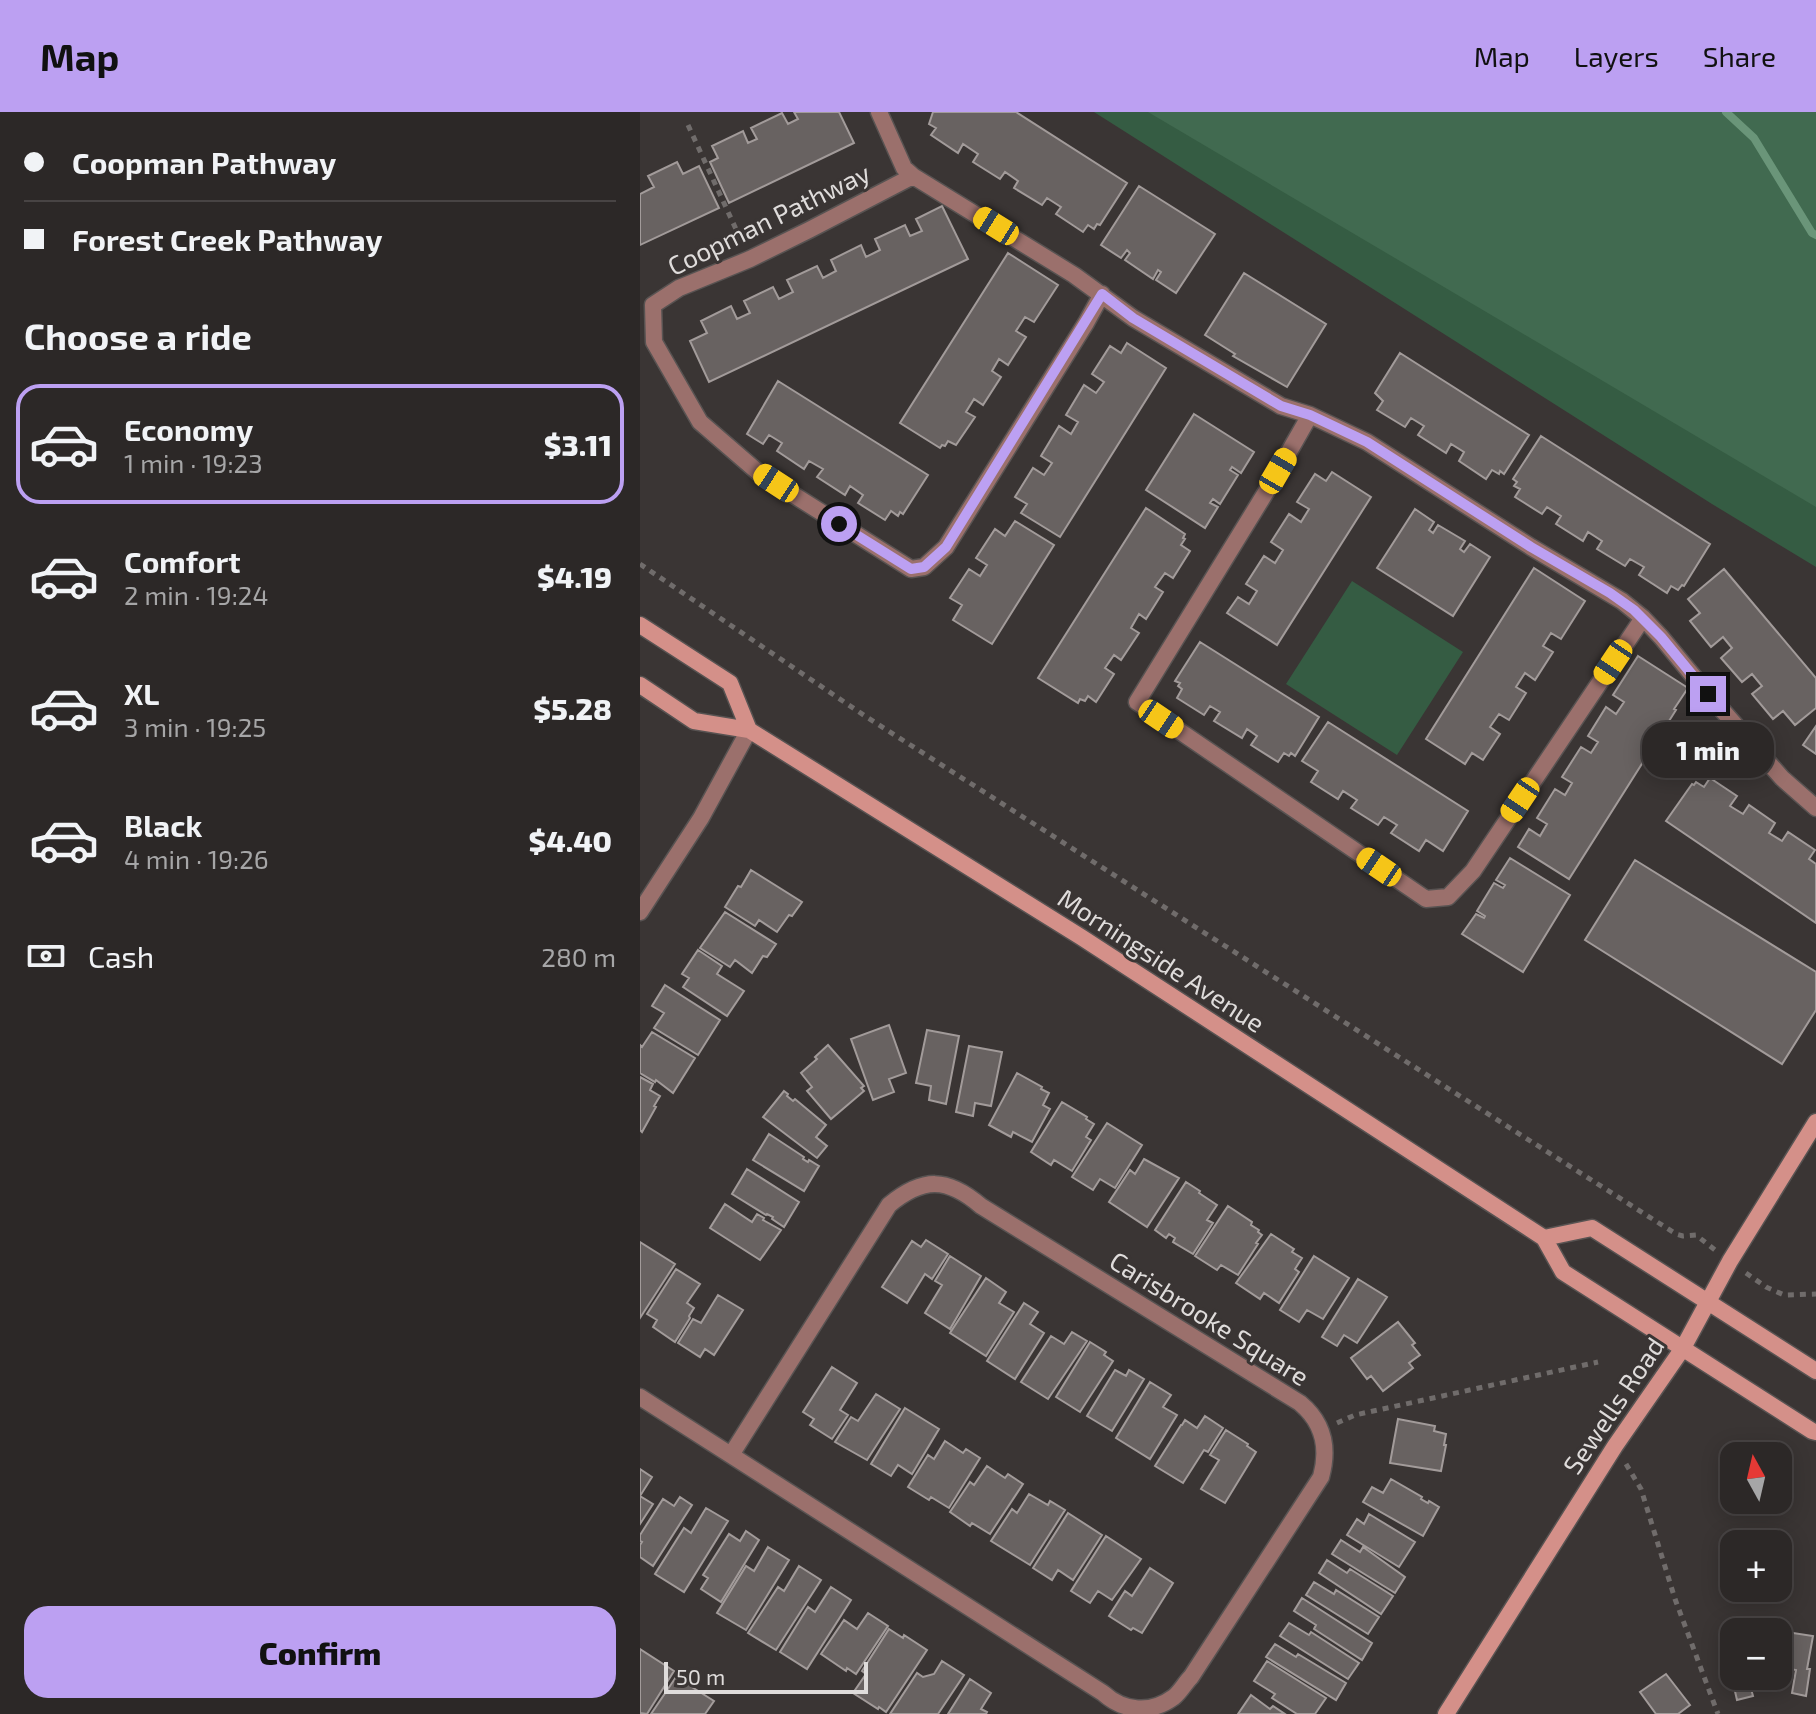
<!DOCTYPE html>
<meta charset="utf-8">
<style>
:root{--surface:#2c2827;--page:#34302f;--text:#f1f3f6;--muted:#a6a6a7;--line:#484444;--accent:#bca0f2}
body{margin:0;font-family:"Exo 2",sans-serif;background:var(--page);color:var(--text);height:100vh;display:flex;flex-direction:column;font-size:30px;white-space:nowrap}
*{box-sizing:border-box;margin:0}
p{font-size:26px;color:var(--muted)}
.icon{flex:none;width:44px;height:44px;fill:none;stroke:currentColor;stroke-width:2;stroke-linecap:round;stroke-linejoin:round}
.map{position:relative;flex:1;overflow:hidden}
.details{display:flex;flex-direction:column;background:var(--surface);width:640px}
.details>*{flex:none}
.hud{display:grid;align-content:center;height:176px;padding:0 24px;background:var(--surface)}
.needle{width:52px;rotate:352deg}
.tools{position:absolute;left:1080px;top:1330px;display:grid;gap:16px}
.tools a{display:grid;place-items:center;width:72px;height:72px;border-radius:16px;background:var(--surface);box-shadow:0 4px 20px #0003,0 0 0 2px var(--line);font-size:40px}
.scale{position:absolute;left:24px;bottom:20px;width:204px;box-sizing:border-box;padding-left:8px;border:4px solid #dfdcdb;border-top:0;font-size:22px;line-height:28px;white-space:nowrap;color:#dfdcdb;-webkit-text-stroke:6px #3a3534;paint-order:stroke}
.end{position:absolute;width:36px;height:36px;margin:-18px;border:10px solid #bca0f2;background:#111;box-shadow:0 0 0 4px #111}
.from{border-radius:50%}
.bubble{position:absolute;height:56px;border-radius:24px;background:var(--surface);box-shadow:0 4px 20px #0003,0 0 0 2px var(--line);font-size:26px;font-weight:800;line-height:56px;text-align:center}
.car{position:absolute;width:24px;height:48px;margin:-24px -12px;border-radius:10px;box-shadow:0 0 6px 2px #0007;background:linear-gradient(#f5c518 24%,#345 0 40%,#f5c518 0 76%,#345 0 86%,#f5c518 0)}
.hud b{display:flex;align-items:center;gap:28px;height:76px;font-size:30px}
.hud b+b{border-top:2px solid var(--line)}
.hud i{width:20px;height:20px;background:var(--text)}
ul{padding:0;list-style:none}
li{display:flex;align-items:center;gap:24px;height:120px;margin:0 16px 12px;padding:0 8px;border:4px solid transparent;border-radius:24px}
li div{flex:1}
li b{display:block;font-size:30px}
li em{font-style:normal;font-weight:800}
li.on{border-color:var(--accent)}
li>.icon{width:72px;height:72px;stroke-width:1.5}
h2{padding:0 24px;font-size:36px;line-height:96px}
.pay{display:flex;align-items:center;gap:20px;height:88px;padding:0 24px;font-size:30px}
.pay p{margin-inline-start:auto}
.cta{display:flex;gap:16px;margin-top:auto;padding:16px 24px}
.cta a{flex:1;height:92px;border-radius:24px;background:var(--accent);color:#111;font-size:32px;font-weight:800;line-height:92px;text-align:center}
header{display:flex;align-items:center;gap:48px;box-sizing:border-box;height:112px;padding:0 40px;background:var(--accent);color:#111}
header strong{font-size:38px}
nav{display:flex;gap:44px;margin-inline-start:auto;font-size:28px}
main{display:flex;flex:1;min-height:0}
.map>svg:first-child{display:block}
</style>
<header>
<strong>Map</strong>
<nav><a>Map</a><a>Layers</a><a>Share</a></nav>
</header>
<main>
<section class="details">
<div class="hud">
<b><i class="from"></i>Coopman Pathway</b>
<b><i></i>Forest Creek Pathway</b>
</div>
<h2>Choose a ride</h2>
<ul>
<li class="on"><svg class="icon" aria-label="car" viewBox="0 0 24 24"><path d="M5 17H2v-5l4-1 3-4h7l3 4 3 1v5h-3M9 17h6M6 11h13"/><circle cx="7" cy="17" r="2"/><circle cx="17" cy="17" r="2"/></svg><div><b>Economy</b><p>1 min · 19:23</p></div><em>$3.11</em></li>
<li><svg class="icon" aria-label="car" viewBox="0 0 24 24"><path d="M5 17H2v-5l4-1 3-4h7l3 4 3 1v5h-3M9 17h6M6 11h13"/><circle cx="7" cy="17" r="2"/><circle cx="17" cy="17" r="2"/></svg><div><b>Comfort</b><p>2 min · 19:24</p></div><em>$4.19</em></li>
<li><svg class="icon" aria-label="car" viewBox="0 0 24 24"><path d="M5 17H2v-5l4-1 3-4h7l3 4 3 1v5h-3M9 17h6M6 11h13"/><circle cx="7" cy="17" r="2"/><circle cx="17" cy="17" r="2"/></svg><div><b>XL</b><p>3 min · 19:25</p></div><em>$5.28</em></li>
<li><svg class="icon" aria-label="car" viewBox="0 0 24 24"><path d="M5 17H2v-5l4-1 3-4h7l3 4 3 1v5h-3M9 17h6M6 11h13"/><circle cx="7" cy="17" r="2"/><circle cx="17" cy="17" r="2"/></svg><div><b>Black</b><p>4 min · 19:26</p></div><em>$4.40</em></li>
</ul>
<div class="pay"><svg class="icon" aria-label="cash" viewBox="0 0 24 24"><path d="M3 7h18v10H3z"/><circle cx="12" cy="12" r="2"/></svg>Cash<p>280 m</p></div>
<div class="cta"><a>Confirm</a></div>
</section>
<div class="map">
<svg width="1176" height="1602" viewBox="0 0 1176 1602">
<rect width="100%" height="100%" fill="#3a3534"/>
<path fill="#355c43" d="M454,0H1176V455L1072,392Z
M712,469L823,540L757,643L646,572Z"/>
<path fill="#416a50" d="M508,0H1176V395Z"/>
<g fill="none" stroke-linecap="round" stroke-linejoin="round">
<path stroke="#6a9579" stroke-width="8" d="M1086,0L1114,26L1172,121L1176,123"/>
</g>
<path fill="#686261" stroke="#a29b9a" stroke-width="2" d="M154,0H199L214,31L89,91L70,50L78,46L72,34L103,19L108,31L117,27L111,16L142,1L148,12L158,7Z
M293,0H376L487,71L460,113L457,112L454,117L448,113L443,120L416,102L421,95L407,86L402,93L374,76L378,69L365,60L360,67L333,50L338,42L323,32L318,41L291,23L296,16L289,12Z
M37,50L43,62L59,54L79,96L0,133V82L14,75L8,64Z
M499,74L575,122L536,181L516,168L521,160L518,158L513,167L485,148L490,141L487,138L481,146L461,133Z
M302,94L328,147L69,270L50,229L67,221L61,209L91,194L97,207L110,201L104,189L133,175L139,187L153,180L147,168L177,154L183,166L196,159L191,148L221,133L226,145L240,138L235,127L265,113L270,124L282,119L276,107Z
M368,141L418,173L394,210L385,205L376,219L386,225L368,253L359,247L352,259L361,265L343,293L334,287L326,300L335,305L316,333L308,329L305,334L302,333L300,336L260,311Z
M604,161L686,212L647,275L593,244L595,242L565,223Z
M487,231L526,256L420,425L381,401L387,392L375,385L393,356L404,363L412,351L401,344L419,314L431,322L438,310L426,303L444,273L456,281L464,270L452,262L470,234L481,241Z
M760,241L889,323L864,362L860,359L859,362L852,358L846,367L819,349L824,340L811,332L806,341L778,323L784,314L771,306L765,315L737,298L743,289L735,281Z
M138,269L288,363L263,402L260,400L258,404L251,399L245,408L218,391L223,383L210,374L205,383L177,365L183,357L169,349L164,357L137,339L142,331L129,323L123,332L107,322Z
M554,302L614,340L601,361L592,355L590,358L598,363L580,392L573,387L570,391L578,395L565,416L506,378Z
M901,324L1070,432L1044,474L1042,473L1038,478L1031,474L1027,481L999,463L1004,455L990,447L985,454L957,437L962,429L948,420L943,429L916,412L921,404L907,395L902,402L875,385L880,377L874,374L877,370L873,367Z
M692,360L731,385L637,533L587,501L598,485L609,492L617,479L606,472L624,444L635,451L643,438L631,430L649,402L661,410L669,397L657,390L675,362L686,369Z
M506,396L545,422L543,426L545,427L541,433L550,439L533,466L525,461L515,475L523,480L506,507L499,502L491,516L499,521L481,548L474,543L465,556L474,562L456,590L448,584L445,589L440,587L438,591L398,566Z
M775,397L794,410L789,418L793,421L798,413L825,429L820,437L824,440L830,432L850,445L813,504L737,456Z
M375,409L414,433L352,532L313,508L322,493L310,486L329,457L340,464L347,453L336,446L355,417L365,424Z
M894,456L945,489L921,527L911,521L903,534L913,540L895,568L885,561L876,575L886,581L869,608L859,602L850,615L860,622L843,648L832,641L825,652L786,627Z
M1084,457L1176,566V596L1155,613L1143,599L1133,607L1112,582L1122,574L1112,562L1102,570L1081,546L1092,536L1083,525L1071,535L1050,509L1060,501L1048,487Z
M560,530L679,605L655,644L651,641L649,644L644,641L638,650L611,633L617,624L607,617L602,626L574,609L580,600L570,594L564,603L537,586L542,577L538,574L540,571L535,569Z
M998,544L1048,576L1034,597L1036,598L929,767L878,735L889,717L900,724L907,712L897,706L915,677L925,683L932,671L922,665L941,635L951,641L958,630L948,624L966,595L976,602L984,590L973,583Z
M688,610L828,699L803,739L786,728L779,739L751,721L757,713L744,705L738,713L711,696L717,688L703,679L698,687L671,670L678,659L662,649Z
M1176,614V642L1163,633Z
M1070,666L1097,684L1090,694L1103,702L1109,693L1135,711L1129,721L1142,729L1148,720L1175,738L1169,747L1176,752V811L1026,709L1052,672L1054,673L1056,670L1064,675Z
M870,746L930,783L883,860L822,822L836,802L844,806L845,804L837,799L854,771L863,776L865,773L856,768Z
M995,748L1176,860V898L1142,952L945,828Z
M111,758L162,790L152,804L149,803L137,820L119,808L115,814L85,795L98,774L101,775Z
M85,800L136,832L127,845L123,844L112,861L95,848L90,855L60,836Z
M58,838L82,854L77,862L104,879L87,904L43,875L49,866L42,862Z
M25,873L80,908L58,943L14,916L24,901L12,894Z
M249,913L266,961L249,967L254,980L233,988L211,927Z
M287,918L319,924L306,992L289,988L291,974L276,971Z
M12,920L55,946L33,981L16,968L15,970L0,961V933L2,935Z
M188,933L224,974L221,976L224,979L191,1007L167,979L172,975L161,961L177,947L175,945Z
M329,934L362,940L351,994L335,991L333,1004L316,1000Z
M377,961L402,975L401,977L409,981L403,993L410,997L392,1030L373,1020L371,1025L349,1013Z
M0,965L13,972L10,978L20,984L14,994L16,995L2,1020L0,1018Z
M144,979L148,982L147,984L153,989L155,987L186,1013L176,1025L187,1034L177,1046L123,1005Z
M422,990L447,1005L446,1007L454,1012L446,1025L451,1028L432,1059L414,1048L411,1053L391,1040Z
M467,1011L502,1033L475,1076L460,1067L453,1078L432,1065Z
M129,1022L164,1045L163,1047L168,1050L169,1048L179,1054L164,1079L113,1048Z
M504,1047L539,1066L507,1115L469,1090L490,1058L495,1062Z
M107,1057L159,1090L144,1115L132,1107L133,1105L127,1102L126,1103L92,1082Z
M546,1070L560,1079L559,1081L577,1093L567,1108L573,1111L553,1142L533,1130L535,1126L529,1122L526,1126L515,1118Z
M85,1092L112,1110L117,1102L124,1106L123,1108L141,1118L120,1148L70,1116Z
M588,1094L612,1110L611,1113L619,1118L618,1120L622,1123L616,1131L618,1132L598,1163L581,1153L577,1158L555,1144Z
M631,1122L654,1137L652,1140L662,1146L655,1157L659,1160L639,1191L624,1181L620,1187L596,1171Z
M286,1128L308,1142L292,1167L285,1162L267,1191L242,1175L272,1129L281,1135Z
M0,1130L35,1152L0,1206Z
M310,1144L341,1164L310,1217L285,1201L302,1173L295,1169Z
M674,1144L709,1166L683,1207L667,1198L659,1210L640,1198Z
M36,1157L60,1172L47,1191L54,1196L49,1204L50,1206L35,1230L13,1215L17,1208L7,1202Z
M346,1166L366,1180L359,1191L374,1200L346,1244L310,1221Z
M718,1167L747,1185L717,1231L704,1223L697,1234L682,1225Z
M78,1183L103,1198L74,1243L65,1237L60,1245L38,1231L53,1207L61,1211Z
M384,1191L398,1200L390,1212L404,1221L375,1267L347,1249Z
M758,1210L775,1231L772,1233L780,1243L769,1251L773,1256L743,1279L731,1264L727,1267L711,1246Z
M432,1220L447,1229L408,1287L381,1270L411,1224L424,1232Z
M450,1230L466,1240L464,1243L473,1249L440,1300L416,1285Z
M192,1255L217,1271L200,1298L208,1303L192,1327L170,1313L174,1307L163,1300Z
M475,1258L486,1264L489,1258L504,1267L472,1319L447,1304Z
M510,1270L531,1283L523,1295L537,1303L510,1347L476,1326Z
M236,1282L260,1297L227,1348L195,1330L211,1305L218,1309Z
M265,1296L299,1317L272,1362L258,1353L251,1364L231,1352Z
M565,1304L583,1316L568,1340L564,1338L543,1371L515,1354L541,1313H542L545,1308L557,1316Z
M758,1307L795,1314L794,1319L806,1322L804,1333H806L801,1359L750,1351Z
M586,1318L608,1332L607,1334L616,1340L585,1391L561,1377L579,1348L570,1343Z
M305,1329L323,1341L326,1337L340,1346L309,1396L291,1385L289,1388L268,1375L288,1343L294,1347Z
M347,1354L365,1366L368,1362L383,1372L350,1422L332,1411L330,1414L310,1400L330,1370L334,1373Z
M0,1357L12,1365L0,1384Z
M751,1367L782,1385L781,1387L788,1391L789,1389L799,1395L783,1424L723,1390L732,1375L743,1381Z
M389,1382L408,1393L410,1389L425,1398L390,1453L351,1429L372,1397L377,1401Z
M0,1384L13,1392L0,1412Z
M40,1385L52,1393L13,1454L0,1445V1433L2,1430L0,1429V1423L23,1387L34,1394Z
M66,1396L88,1409L44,1480L15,1462L44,1416L51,1421Z
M428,1401L462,1423L433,1468L418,1458L412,1468L393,1456Z
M729,1402L775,1430L759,1455L707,1423L717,1407L724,1412Z
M106,1419L119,1428L81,1490L61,1477L68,1466L63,1463L89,1422L100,1429Z
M466,1424L501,1447L472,1488L458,1479L450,1491L431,1479Z
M701,1428L720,1440L723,1435L765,1465L755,1481L692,1442Z
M128,1435L149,1448L106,1518L77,1501L106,1454L114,1459Z
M687,1448L707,1461L710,1457L753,1484L741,1502L679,1461Z
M159,1454L181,1468L136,1538L108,1521L138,1475L144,1479Z
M510,1456L533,1471L502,1521L493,1516L491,1518L469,1504L485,1479L492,1484Z
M674,1470L694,1482L696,1478L739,1505L728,1522L666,1483Z
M191,1475L211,1488L167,1557L140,1540L168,1495L175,1500Z
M662,1486L732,1531L722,1548L674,1517L676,1513L654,1499Z
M228,1501L248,1514L216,1562L207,1556L206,1559L181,1542L204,1508L217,1517Z
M649,1511L669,1523L671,1520L719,1551L708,1567L640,1524Z
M249,1517L263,1526L264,1523L287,1538L246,1600L239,1595L238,1597L213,1581L226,1562L222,1559Z
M1140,1519L1173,1524L1167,1557H1170L1166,1584L1152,1581L1156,1558L1138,1555V1533Z
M635,1532L656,1545L658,1542L706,1571L696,1588L626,1545Z
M0,1537L34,1559L7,1602L0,1601Z
M302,1549L324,1563L298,1602H250L277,1561L283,1565L294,1562Z
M627,1549L686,1586L675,1602H657L632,1586L635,1582L614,1569Z
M1094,1561V1564H1115L1108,1566L1113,1584L1097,1588L1091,1562Z
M1026,1562L1050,1593L1038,1602H1016L1000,1580Z
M36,1565L74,1589L65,1602H11Z
M330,1567L351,1581L341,1597L347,1600L346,1602H308Z
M611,1583L630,1597L633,1594L645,1602H598Z"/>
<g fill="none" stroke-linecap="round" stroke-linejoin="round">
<defs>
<path id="street" d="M239,0L264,56L273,64L434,163L493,206L641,294L670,303L727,330L891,435L982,489L1003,506L1021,525L1068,582L1142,666L1176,696
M273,64L169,118L110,147L39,176L13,193L14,230L60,310L119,361L271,457L284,455L306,435L446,211L462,182
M670,303L626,380L497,590L786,787L808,785L833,759L1003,506
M0,800L61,706L109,618
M0,1285L463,1581C484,1600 511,1602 534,1585C541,1579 545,1571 551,1565L681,1365C689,1336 684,1311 660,1291L341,1094C307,1065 283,1065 249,1093L91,1343"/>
<path id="secondary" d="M0,513L90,571L109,618
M0,573L54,609L109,618L441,825L904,1126L923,1160L1172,1319L1176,1320
M904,1126L952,1116L1176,1259
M806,1602L975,1334L1043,1236L1090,1149L1176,1010"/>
</defs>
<use href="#street" stroke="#585352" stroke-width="19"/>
<use href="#secondary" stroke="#585352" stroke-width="19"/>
<path stroke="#706c6b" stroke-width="5" stroke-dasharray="6 6" stroke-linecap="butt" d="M48,13L101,128
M0,452L225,604L1036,1122L1043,1124L1056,1123L1075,1138
M1106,1161L1126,1175L1144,1183L1176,1182
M697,1311L715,1303L958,1250
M986,1352L1001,1377L1035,1487L1078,1602"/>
<use href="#street" stroke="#9b706c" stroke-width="16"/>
<use href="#secondary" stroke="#d49089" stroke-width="16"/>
</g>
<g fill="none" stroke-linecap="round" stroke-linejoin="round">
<path stroke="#bca0f2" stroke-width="10" d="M199,412L271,457L284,455L306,435L462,182L493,206L641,294L670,303L727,330L891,435L970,481L994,498L1021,525L1068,582"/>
</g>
<g text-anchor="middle" stroke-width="6" stroke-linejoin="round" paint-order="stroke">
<g font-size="26" fill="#dfdcdb" stroke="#3a3534">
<text transform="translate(129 108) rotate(-26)" y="9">Coopman Pathway</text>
<text transform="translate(521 849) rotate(33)" y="9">Morningside Avenue</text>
<text transform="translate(569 1207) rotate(32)" y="9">Carisbrooke Square</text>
<text transform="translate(974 1294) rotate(-56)" y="9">Sewells Road</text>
</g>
</g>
</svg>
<div class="tools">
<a><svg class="needle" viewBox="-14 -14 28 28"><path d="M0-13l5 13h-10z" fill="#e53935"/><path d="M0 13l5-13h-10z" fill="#a6a6a7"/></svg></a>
<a>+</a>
<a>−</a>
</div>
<div class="scale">50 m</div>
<i class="end from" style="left:199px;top:412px"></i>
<i class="end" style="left:1068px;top:582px"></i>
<div class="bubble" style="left:1002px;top:610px;width:132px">1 min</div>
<i class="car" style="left:356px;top:114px;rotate:302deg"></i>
<i class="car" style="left:638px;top:359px;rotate:30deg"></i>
<i class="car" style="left:136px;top:371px;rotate:303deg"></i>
<i class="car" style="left:973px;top:550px;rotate:214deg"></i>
<i class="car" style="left:521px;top:607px;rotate:124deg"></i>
<i class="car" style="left:880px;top:688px;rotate:214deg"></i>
<i class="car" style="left:739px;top:755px;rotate:304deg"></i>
</div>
</main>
